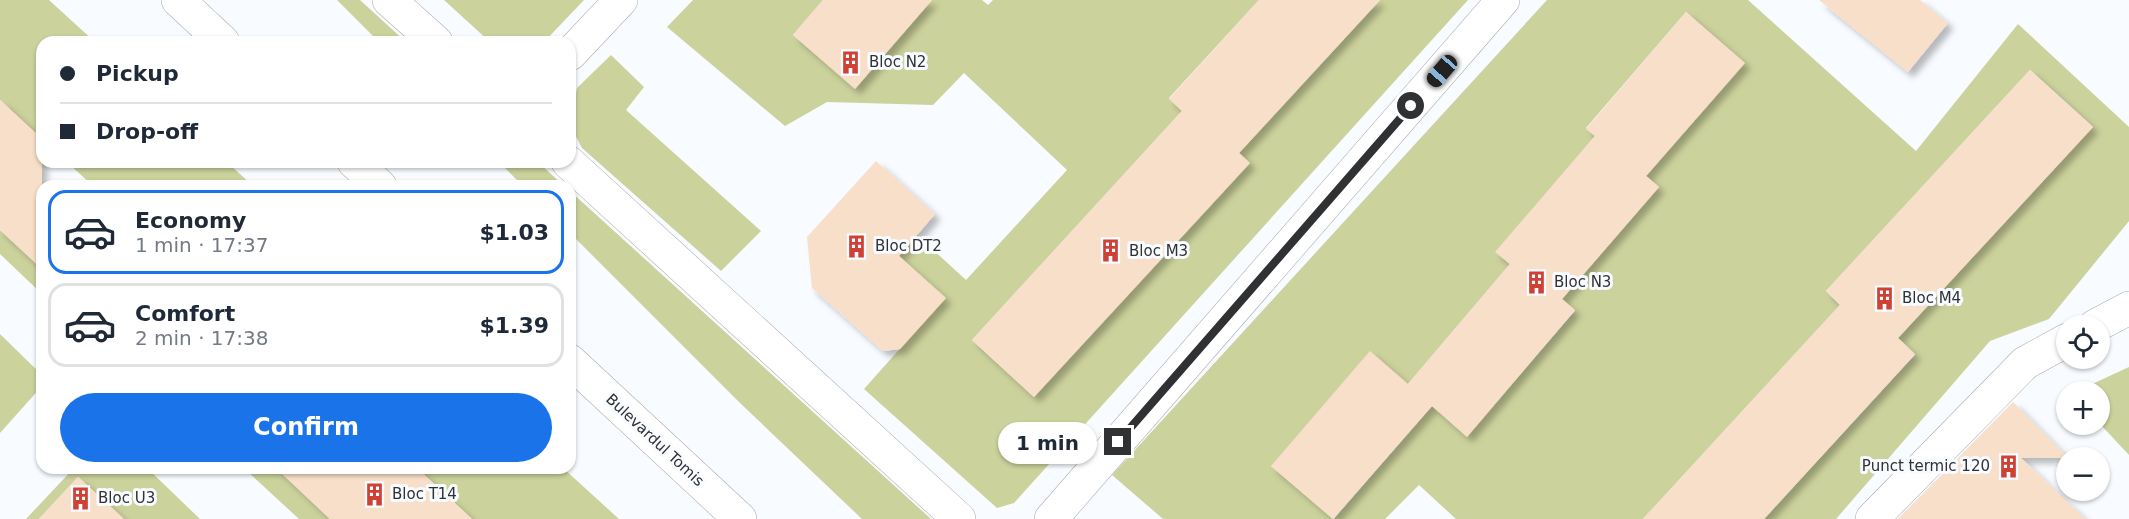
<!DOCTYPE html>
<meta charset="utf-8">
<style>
:root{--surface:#fff;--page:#f2f2f3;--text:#1f2937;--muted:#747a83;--line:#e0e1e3;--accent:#1a73e8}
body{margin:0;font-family:"DejaVu Sans",sans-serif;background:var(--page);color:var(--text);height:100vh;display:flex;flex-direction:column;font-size:22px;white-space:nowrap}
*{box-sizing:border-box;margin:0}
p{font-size:20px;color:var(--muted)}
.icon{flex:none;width:33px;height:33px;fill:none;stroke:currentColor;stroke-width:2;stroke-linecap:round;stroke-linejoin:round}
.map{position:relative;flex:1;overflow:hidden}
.sheet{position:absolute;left:36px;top:180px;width:540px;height:294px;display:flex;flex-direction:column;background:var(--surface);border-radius:18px;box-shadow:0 2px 4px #0004}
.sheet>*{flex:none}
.guide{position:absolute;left:36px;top:36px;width:540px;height:132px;border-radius:18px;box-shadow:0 2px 4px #0004;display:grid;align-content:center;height:132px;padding:0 24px;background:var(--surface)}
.buttons{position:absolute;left:2056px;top:315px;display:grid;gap:12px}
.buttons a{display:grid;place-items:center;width:54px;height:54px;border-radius:50%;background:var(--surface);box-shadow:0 2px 4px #0004;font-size:30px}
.end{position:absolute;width:27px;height:27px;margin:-14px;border:8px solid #303132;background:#fff;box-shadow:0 0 0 3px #fff}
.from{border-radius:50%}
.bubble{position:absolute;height:42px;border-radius:21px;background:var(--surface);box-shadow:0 2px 4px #0004;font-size:20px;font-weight:800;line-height:42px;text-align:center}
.car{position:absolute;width:18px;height:36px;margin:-18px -9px;border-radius:8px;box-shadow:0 0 4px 2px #0007;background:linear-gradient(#222 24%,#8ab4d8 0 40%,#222 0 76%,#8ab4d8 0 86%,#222 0)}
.guide b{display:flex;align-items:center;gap:21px;height:57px;font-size:22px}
.guide b+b{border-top:2px solid var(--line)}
.guide i{width:15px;height:15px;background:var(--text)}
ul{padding:10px 0 0;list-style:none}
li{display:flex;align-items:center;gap:18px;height:84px;margin:0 12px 9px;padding:0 12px;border:3px solid var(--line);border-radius:18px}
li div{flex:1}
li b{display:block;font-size:22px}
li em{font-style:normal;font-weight:800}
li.selected{border-color:var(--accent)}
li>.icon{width:54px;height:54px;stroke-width:1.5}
.cta{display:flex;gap:12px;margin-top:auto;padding:12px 24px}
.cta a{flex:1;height:69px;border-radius:36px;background:var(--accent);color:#fff;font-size:24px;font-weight:800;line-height:69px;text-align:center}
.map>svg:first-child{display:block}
</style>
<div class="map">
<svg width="2129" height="519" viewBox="0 0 2129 519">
<defs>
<filter id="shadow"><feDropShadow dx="5.5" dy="5.5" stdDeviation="3" flood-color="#0004"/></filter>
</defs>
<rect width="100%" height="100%" fill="#f8fbff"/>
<path fill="#ccd29c" d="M0,0H49L95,42H42V139L0,100Z
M337,0H360L406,42H379Z
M444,0H584L544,42H490Z
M693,0H823L793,35L855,88L932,0H982L988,5L993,0H1259L1169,98L1182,111L972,340L1034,397L1249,163L1239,153L1380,0H1468L1014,503L997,508L864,389L921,325L937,291L898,255L917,235L966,280L1067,170L964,73L933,105L827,102L785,126L667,27Z
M1547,0H1748L1916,151L2018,24L2129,127V221L2049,319L1990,341L1836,519H1764L1915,355L1898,338L2093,127L2030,70L1826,291L1840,305L1643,519H1456L1419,485L1385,519H1334L1432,406L1467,436L1575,311L1562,299L1659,187L1646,176L1744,63L1686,12L1586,128L1595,136L1496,252L1510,264L1408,384L1271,466L1333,519H1163L1112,475Z
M611,55L644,87L626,110L761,231L721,271L582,148L570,125L577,88Z
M67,162H227L253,186H93Z
M499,162H538L564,186H523Z
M570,191L931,519H862L739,402L570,233Z
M0,230L42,269V294L0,254Z
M0,334L42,375V386L0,433Z
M2129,367V455L2100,424V392L2077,391Z
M74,468H147L200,519H124L78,477L39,519H26Z
M248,468H276L330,519H299L246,470Z
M417,468H563L619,519H472Z"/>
<path fill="#f8dfc9" filter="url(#shadow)" d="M823,0H932L855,89L793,35Z
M1259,0H1380L1239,153L1250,163L1034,397L972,340L1182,111L1169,99Z
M1819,0H1920L1948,23L1908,72Z
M1686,12L1745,63L1646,176L1659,187L1562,299L1575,310L1467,437L1432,406L1333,519L1271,466L1370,351L1408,384L1510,264L1495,252L1595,136L1586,129Z
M2030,70L2093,127L1898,338L1915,354L1764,519H1643L1840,305L1826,291Z
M0,100L42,139V269L0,230Z
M876,161L935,214L899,256L946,298L900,349L883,351L812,288L807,237Z
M2013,402L2068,458H2021L2085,519H1898Z
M276,468H417L472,519H330Z
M78,477L124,519H39Z"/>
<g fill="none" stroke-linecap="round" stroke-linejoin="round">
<defs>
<path id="street" d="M389,0L436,42
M570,54L621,0
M568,162L959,519
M2095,326L2129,308
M1051,519L1503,0
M1872,519L2025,363L2067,340"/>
<path id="primary" d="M178,0L223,42
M354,162L380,186
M570,361L740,519"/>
</defs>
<use href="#street" stroke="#a8aaad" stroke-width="34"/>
<use href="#primary" stroke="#a8aaad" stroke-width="34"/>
<use href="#street" stroke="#fff" stroke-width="33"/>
<use href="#primary" stroke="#fff" stroke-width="33"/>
</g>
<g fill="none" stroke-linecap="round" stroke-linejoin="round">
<path stroke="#303132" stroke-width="8" d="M1118,442L1411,106"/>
</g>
<defs>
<symbol id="building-bare" viewBox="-9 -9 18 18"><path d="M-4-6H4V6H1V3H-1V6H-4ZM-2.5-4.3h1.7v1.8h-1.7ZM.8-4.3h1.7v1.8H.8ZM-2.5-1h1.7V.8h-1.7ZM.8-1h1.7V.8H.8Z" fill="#ce4134" stroke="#f8fbff" stroke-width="2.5" paint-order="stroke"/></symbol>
</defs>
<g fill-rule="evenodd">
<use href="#building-bare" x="834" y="46" width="33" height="33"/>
<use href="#building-bare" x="840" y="230" width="33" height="33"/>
<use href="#building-bare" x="1094" y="234" width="33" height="33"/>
<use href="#building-bare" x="1520" y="266" width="33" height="33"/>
<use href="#building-bare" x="1868" y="282" width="33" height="33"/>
<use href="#building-bare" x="1992" y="450" width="33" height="33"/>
<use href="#building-bare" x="358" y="478" width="33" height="33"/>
<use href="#building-bare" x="64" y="482" width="33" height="33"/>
</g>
<g text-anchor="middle" stroke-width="6" stroke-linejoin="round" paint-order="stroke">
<g font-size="15" fill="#303132" stroke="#f8fbff" text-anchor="start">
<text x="869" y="67">Bloc N2</text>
<text x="875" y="251">Bloc DT2</text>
<text x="1129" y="256">Bloc M3</text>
<text x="1554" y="287">Bloc N3</text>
<text x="1902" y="303">Bloc M4</text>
<text x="1990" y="471" text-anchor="end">Punct termic 120</text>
<text x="392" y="499">Bloc T14</text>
<text x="98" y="503">Bloc U3</text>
</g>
<g font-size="15" fill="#303132" stroke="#f8fbff">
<text transform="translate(655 440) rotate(43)" y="5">Bulevardul Tomis</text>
</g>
</g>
</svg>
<div class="buttons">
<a><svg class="icon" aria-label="locate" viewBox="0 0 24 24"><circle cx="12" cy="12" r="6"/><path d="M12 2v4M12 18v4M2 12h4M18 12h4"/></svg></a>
<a>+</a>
<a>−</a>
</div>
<i class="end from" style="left:1411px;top:106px"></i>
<i class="end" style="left:1118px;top:442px"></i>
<div class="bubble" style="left:998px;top:422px;width:99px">1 min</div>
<i class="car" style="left:1442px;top:71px;rotate:221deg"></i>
<div class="guide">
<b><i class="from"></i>Pickup</b>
<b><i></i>Drop-off</b>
</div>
<section class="sheet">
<ul>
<li class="selected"><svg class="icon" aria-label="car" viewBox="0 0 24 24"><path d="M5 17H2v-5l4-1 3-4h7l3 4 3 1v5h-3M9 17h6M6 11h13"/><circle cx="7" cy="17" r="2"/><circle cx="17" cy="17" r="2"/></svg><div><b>Economy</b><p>1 min · 17:37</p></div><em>$1.03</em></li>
<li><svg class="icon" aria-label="car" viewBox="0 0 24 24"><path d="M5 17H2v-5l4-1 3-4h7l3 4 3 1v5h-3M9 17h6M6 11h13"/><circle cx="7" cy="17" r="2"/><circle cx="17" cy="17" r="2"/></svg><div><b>Comfort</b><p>2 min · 17:38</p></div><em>$1.39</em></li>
</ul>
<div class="cta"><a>Confirm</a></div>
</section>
</div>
